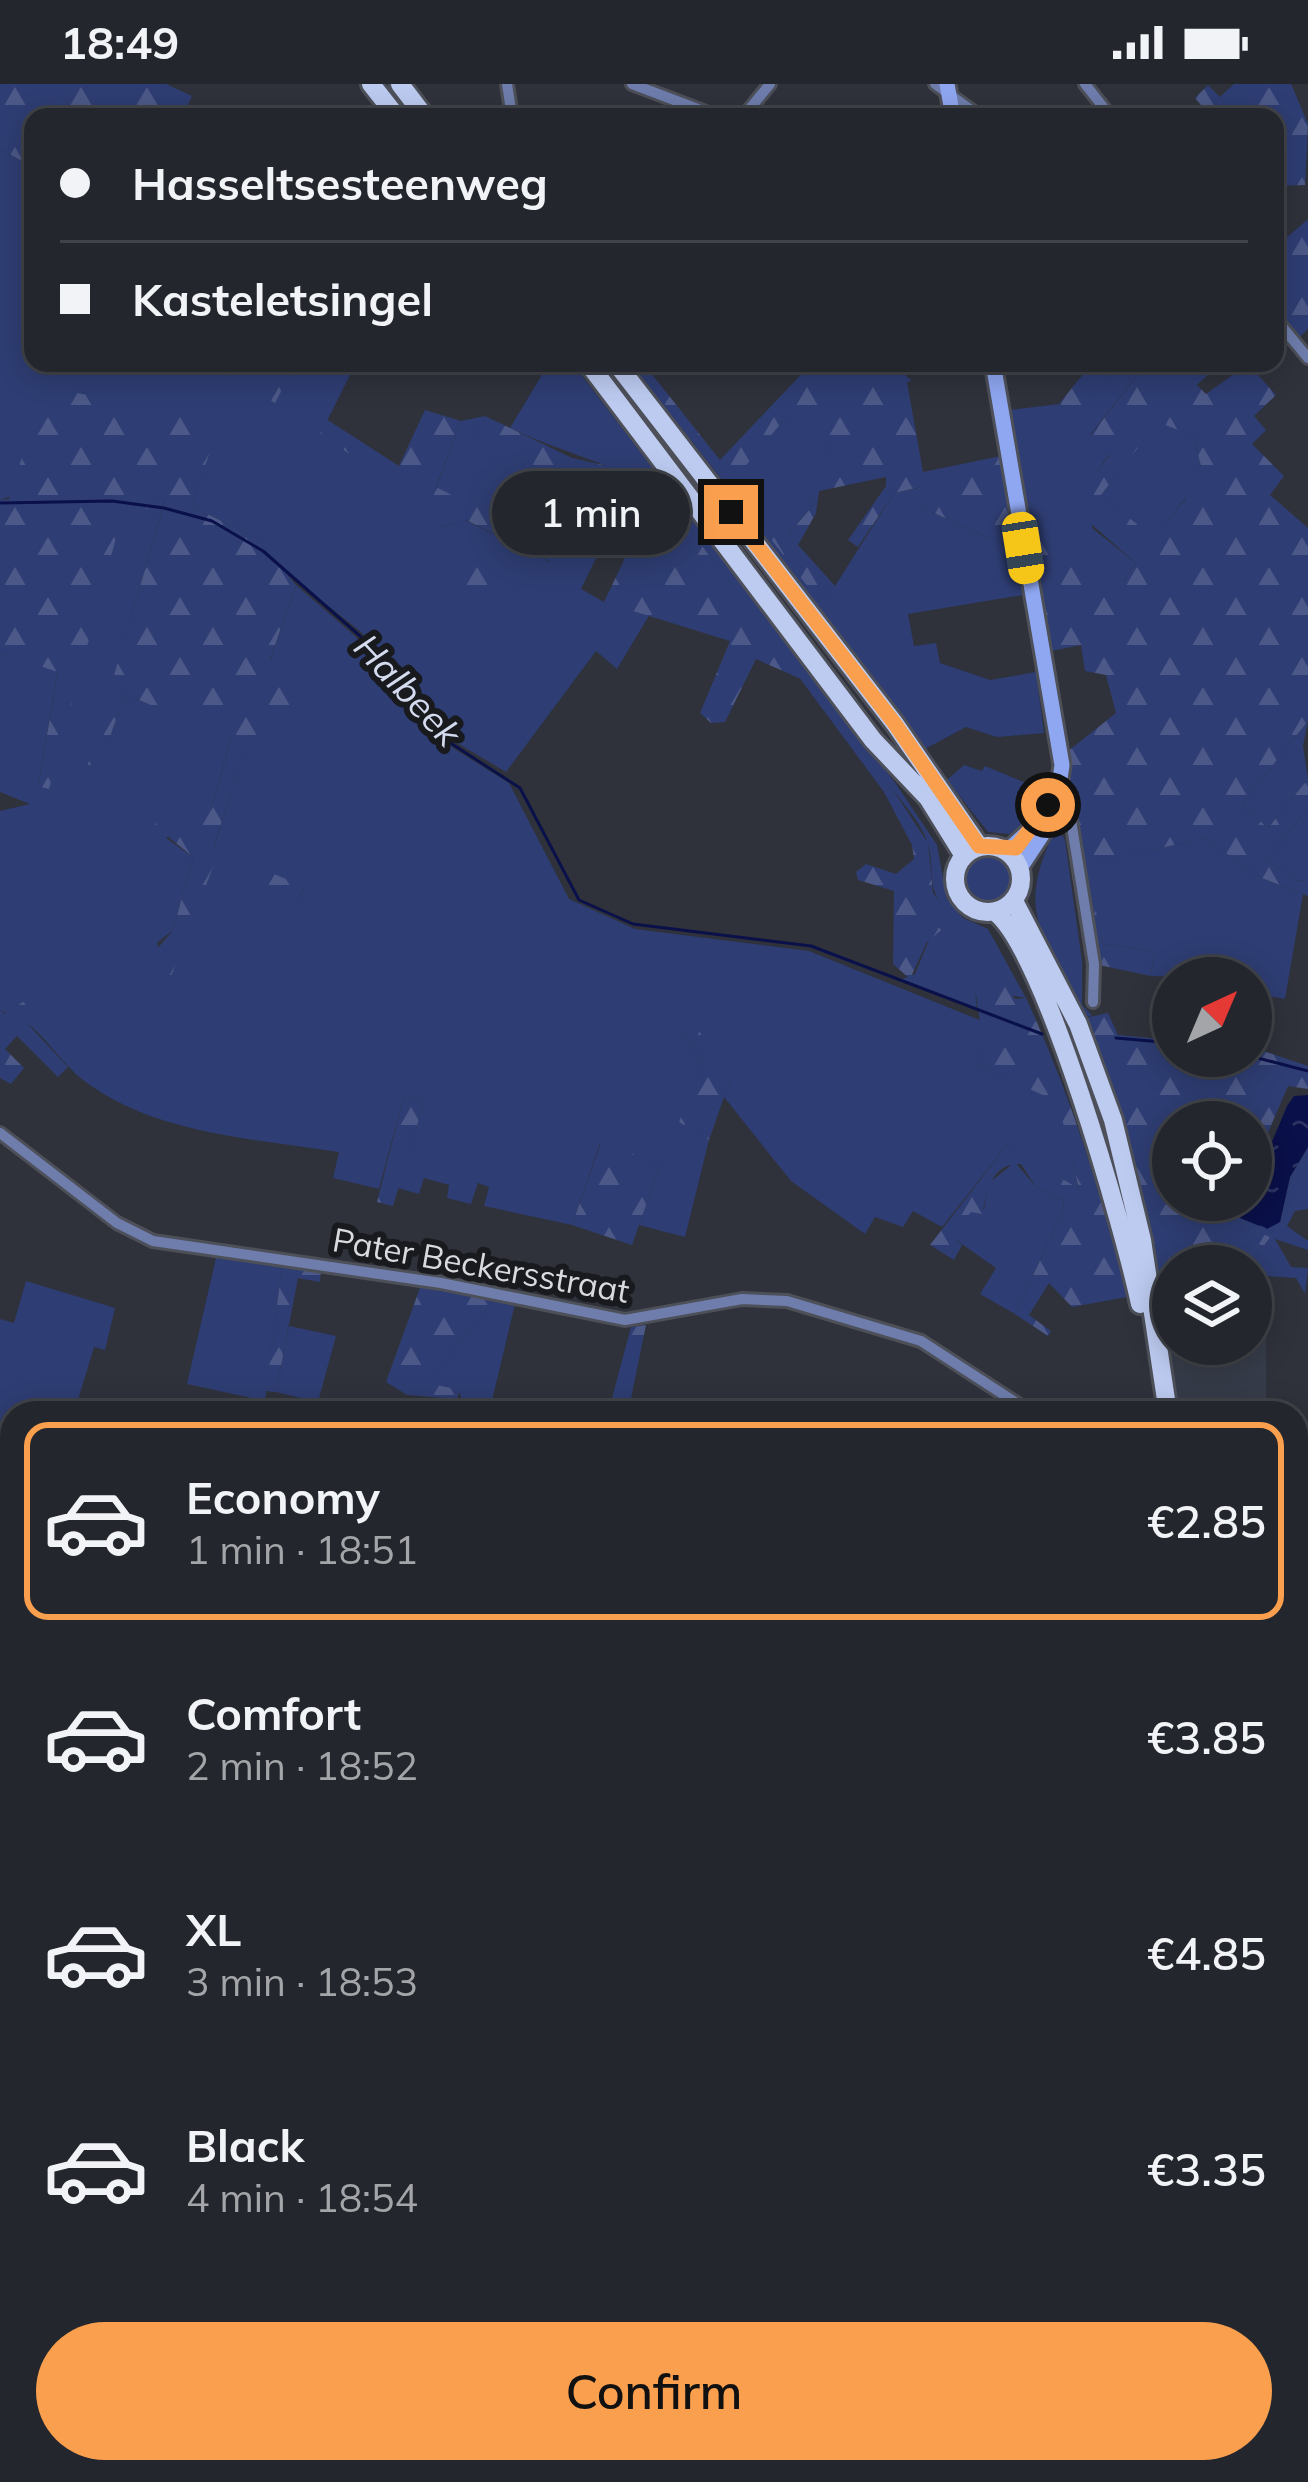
<!DOCTYPE html>
<meta charset="utf-8">
<style>
:root{--surface:#23262c;--page:#2f3238;--text:#f1f3f6;--muted:#a3a5a9;--line:#404348;--accent:#fa9f4e}
body{margin:0;font-family:Mulish,sans-serif;background:var(--page);color:var(--text);height:100vh;display:flex;flex-direction:column;font-size:45px;white-space:nowrap}
*{box-sizing:border-box;margin:0}
p{font-size:39px;color:var(--muted)}
.icon{flex:none;width:66px;height:66px;fill:none;stroke:currentColor;stroke-width:2;stroke-linecap:round;stroke-linejoin:round}
.map{position:relative;flex:1;overflow:hidden}
.sheet{position:absolute;left:0px;top:1317px;width:1308px;height:1083px;display:flex;flex-direction:column;background:var(--surface);border-radius:36px 36px 0 0;box-shadow:0 6px 30px #0003,0 0 0 3px var(--line)}
.sheet>*{flex:none}
.hud{position:absolute;left:24px;top:24px;width:1260px;height:264px;border-radius:24px;box-shadow:0 6px 30px #0003,0 0 0 3px var(--line);display:grid;align-content:center;height:264px;padding:0 36px;background:var(--surface)}
.needle{width:78px;rotate:44deg}
.tools{position:absolute;left:1152px;top:873px;display:grid;gap:24px}
.tools a{display:grid;place-items:center;width:120px;height:120px;border-radius:50%;background:var(--surface);box-shadow:0 6px 30px #0003,0 0 0 3px var(--line);font-size:60px}
.end{position:absolute;width:54px;height:54px;margin:-27px;border:15px solid #fa9f4e;background:#111;box-shadow:0 0 0 6px #111}
.from{border-radius:50%}
.bubble{position:absolute;height:84px;border-radius:42px;background:var(--surface);box-shadow:0 6px 30px #0003,0 0 0 3px var(--line);font-size:39px;font-weight:600;line-height:84px;text-align:center}
.car{position:absolute;width:36px;height:72px;margin:-36px -18px;border-radius:15px;box-shadow:0 0 9px 3px #0007;background:linear-gradient(#f5c518 24%,#345 0 40%,#f5c518 0 76%,#345 0 86%,#f5c518 0)}
.hud b{display:flex;align-items:center;gap:42px;height:114px;font-size:45px}
.hud b+b{border-top:3px solid var(--line)}
.hud i{width:30px;height:30px;background:var(--text)}
ul{padding:21px 0 0;list-style:none}
li{display:flex;align-items:center;gap:36px;height:198px;margin:0 24px 18px;padding:0 12px;border:6px solid transparent;border-radius:24px}
li div{flex:1}
li b{display:block;font-size:45px}
li em{font-style:normal;font-weight:600}
li.active{border-color:var(--accent)}
li>.icon{width:108px;height:108px;stroke-width:1.5}
.action{display:flex;gap:24px;margin-top:auto;padding:24px 36px}
.action a{flex:1;height:138px;border-radius:72px;background:var(--accent);color:#111;font-size:48px;font-weight:600;line-height:138px;text-align:center}
.status{display:flex;justify-content:space-between;align-items:center;height:84px;padding:0 60px;background:var(--surface);direction:ltr}
.status svg{height:33px;fill:currentColor}
.map>svg:first-child{display:block}
</style>
<div class="status"><b>18:49</b><svg viewBox="0 0 49 12"><path d="M0 12V9h3v3zM5 12V6h3v6zM10 12V3h3v9zM15 12V0h3v12zM26 1h20v11H26zM47 4h2v5h-2z"/></svg></div>
<div class="map">
<svg width="1308" height="2398" viewBox="0 0 1308 2398">
<defs>
<pattern id="forest-firs" width="22" height="20" patternUnits="userSpaceOnUse" patternTransform="scale(3)"><rect width="22" height="20" fill="#2e3d73"/><path d="M5 1l3.5 6h-7zM16 11l3.5 6h-7z" fill="#4c5887"/></pattern>
<pattern id="park-crowns" width="20" height="18" patternUnits="userSpaceOnUse" patternTransform="scale(3)"><rect width="20" height="18" fill="#2e3d73"/><path d="M2 6a3 3 0 1 1 6 0M12 15a3 3 0 1 1 6 0" fill="none" stroke="#4c5887"/></pattern>
<pattern id="water-ripples" width="26" height="14" patternUnits="userSpaceOnUse" patternTransform="scale(3)"><rect width="26" height="14" fill="#0a1049"/><path d="M2 4q2-2 4 0t4 0M15 11q2-2 4 0t4 0" fill="none" stroke="#2d3263"/></pattern>
</defs>
<rect width="100%" height="100%" fill="#2f323b"/>
<path fill="#373c4a" d="M1251,1242L1266,1243V1329H1175L1167,1252L1173,1251V1260H1251Z"/>
<path fill="#2e3d73" d="M0,65L33,83V279H210L275,318L296,279H356L321,349L430,427L427,437L439,443L465,436L550,478L595,407L624,417L581,505L604,518L650,530L617,585L596,567L506,688L452,656L361,548L283,486L256,454L191,422L219,340L0,416Z
M549,279H572L896,700L937,761L947,815L963,834L988,845L1026,914L975,905L977,926L900,896L915,890L943,822C927,803 934,786 929,764C924,741 904,721 891,703L884,708L659,404C610,380 559,367 510,344Z
M629,279L727,402L789,330L833,362L800,404L815,419L787,452L756,414L819,517L835,502L894,409L922,403L925,425L1013,465L1023,511L908,530L914,562L936,559L940,579L990,596L1036,588L1044,649L997,653L966,643L925,665Z
M1121,279H1147L1090,351L1110,370L1096,388L1090,383L1092,444L1136,479L1122,498L1025,415L1010,326L1059,320L1075,336Z
M485,332L477,351L498,361L467,420L436,404L461,337Z
M1158,337L1193,352L1201,382L1180,408L1186,413L1154,455L1101,411Z
M152,414L165,416L87,686H98L125,610L231,654L211,726L166,754L193,773L173,846L157,859L170,894L213,782L287,807L288,842L304,803L213,767L248,651L273,666L300,590L270,577L296,501L355,552L453,664L509,699L569,815L635,845L809,867L992,941L975,980L1059,1018L1079,1106L1007,1061L942,1143L913,1127L903,1143L875,1133L865,1150L791,1097L724,1013L730,996L681,944L703,979L680,1038L709,1056L685,1153L639,1141L660,1081L600,1059L572,1141L484,1122L489,1103L478,1099L471,1120L447,1114L449,1101L424,1094L419,1110L398,1104L424,1018L404,1012L379,1105L333,1094L339,1068C253,1054 155,1051 83,996C61,979 47,953 24,937C17,931 8,931 0,926V727L30,720L0,708V569L58,587L38,701L124,420Z
M1308,637L1303,662L1308,695L1268,744L1241,721Z
M964,681L982,687L985,682L1045,707L1037,727L1010,750L988,748L947,696Z
M1308,724V797L1296,796L1267,776Z
M1057,742L1065,756L1082,877V921L1092,931L1085,934C1047,849 1011,835 1057,742Z
M1205,754L1259,793L1303,810L1285,915L1251,909V894L1151,892L1154,867L1103,860L1085,781Z
M963 795a25 25 0 1 1 50 0a25 25 0 1 1-50 0Z
M1308,1063V1125L1295,1127L1287,1142L1308,1157V1166L1275,1155L1291,1183L1308,1184L1305,1210L1296,1194L1267,1192L1266,1243L1251,1242V1182H1231L1229,1149L1265,1161L1269,1153L1230,1137L1239,1116H1248L1241,1134L1280,1138L1290,1093Z
M1015,1078L1036,1103L1063,1116L1064,1125L1015,1230L980,1210L996,1184L949,1151L971,1127L984,1125L989,1099Z
M216,1174L282,1182L265,1317L187,1300Z
M26,1197L115,1224L105,1266L94,1263L74,1329H12V1371L0,1367V1235L14,1239Z
M493,1216L515,1220L489,1329H465L459,1306L426,1300Z
M289,1242L336,1252L318,1318L276,1308Z"/>
<path fill="url(#forest-firs)" fill-rule="evenodd" d="M0,0H166L192,12L182,33H33V83L0,65Z
M1234,0H1291L1308,40L1305,101L1275,102V33H1211L1195,14L1208,1L1220,13Z
M1308,135V245L1299,254L1275,223V164Z
M210,279H296L275,319Z
M630,279H643L720,376L812,279H891L912,297L907,298L923,388L1001,372L1013,465L925,425L921,403L894,409L858,463L848,456L886,402V393L819,407L816,429L798,461L835,502L819,517L746,423L756,414L788,451L815,419L799,404L833,362L788,331L728,403Z
M1092,279H1121L1075,337L1059,320Z
M1147,279H1220L1197,301L1206,310L1248,280L1276,311L1254,332L1266,346L1252,360L1284,392L1270,411L1308,444V637L1241,721L1268,744L1308,695V724L1267,776L1296,796L1308,797V812L1259,793L1205,754L1086,781L1103,860L1154,867L1151,892L1099,881L1068,739L1057,742L1068,705L1067,668L1116,629L1106,591L1085,587L1081,561L1051,567L1025,415L1123,497L1136,479L1075,426L1072,403L1090,382L1097,387L1110,371L1090,352ZM1158,338L1193,352L1201,382L1179,408L1186,414L1154,454L1101,411Z
M44,302L220,339L191,422L256,454L296,501L270,576L301,590L273,667L248,652L213,766L304,802L289,843L277,837L286,807L213,783L170,895L154,890L148,876L173,846L193,773L155,742L159,731L185,719L211,726L231,655L125,610L98,687H86L165,417L153,414L149,425L125,420L49,705L38,702L58,588L0,569V416L9,415Z
M425,326L461,337L436,403L467,419L497,362L477,351L485,332L572,374L621,385L659,404L801,595L756,575L725,638L711,639L700,629L730,557L604,518L647,428L595,407L551,478L466,436L438,443L427,438L429,427L320,349L326,335L399,382Z
M430,469L446,482H514L520,497L516,505L428,502L417,471Z
M891,703L928,759L933,809L943,822L945,843L927,858L910,895L893,880L894,807L858,796L856,788L866,780L896,790L914,775L912,761L884,708Z
M994,885L1015,915L1026,914C1071,1011 1101,1109 1127,1213L1072,1223L1049,1199L1029,1231L1051,1247L1048,1252L1015,1230L1064,1125L1063,1116L1036,1103L1021,1080C991,1079 988,1106 982,1130L971,1128L950,1151L962,1161L954,1176L930,1161L1007,1061L1079,1105L1058,1018L975,980L991,942L980,937L975,905Z
M26,916L32,923L23,935L68,983L58,993L17,952L5,965L24,984L11,1000L0,994V926L5,930Z
M1108,929L1118,951L1173,956V972H1251V963L1308,982V1005L1288,1002L1251,1088V1038H1173V1116H1239L1231,1137L1270,1153L1264,1162L1229,1150L1231,1182H1173V1218H1161L1139,1097L1085,934Z
M692,936L730,996L709,1056L679,1038L703,979L681,944Z
M404,1012L424,1018L393,1122L377,1118Z
M601,1058L660,1081L632,1161L572,1141Z
M282,1182L321,1186L320,1198L298,1194L276,1308L266,1307Z
M421,1201L493,1216L427,1299L460,1306L457,1315L407,1311L386,1298Z
M646,1241L628,1329H608L631,1243Z
M1308,1840V2156L1296,2082V1843Z
M1,2272L3,2281L12,2278V2388H141L136,2398H0Z
M176,2388H1089L1121,2398H189Z"/>
<path fill="url(#park-crowns)" d="M664,2388H785L831,2398H661Z"/>
<path fill="url(#water-ripples)" d="M1308,1011V1063L1290,1093L1280,1138L1267,1145L1240,1134L1287,1022L1294,1012Z"/>
<g fill="none" stroke-linecap="round" stroke-linejoin="round">
<path stroke="#0a1049" stroke-width="3" d="M0,419L112,417L164,424L212,437L263,467L360,552L452,660L520,704L579,816L633,840L811,862L1042,950
M1116,954L1173,959
M1250,972L1308,987"/>
<defs>
<path id="street" d="M507,0L512,33
M632,0L719,33
M935,0L981,33
M1085,0L1111,33
M743,33L770,0
M1275,234L1308,274
M1058,723L1071,736L1094,880L1093,918
M0,1049L117,1139L153,1157L441,1199L625,1236L742,1215L787,1217L921,1257L1032,1329
M0,1419L5,1404
M1296,1420L1308,1421
M0,1704L12,1710
M0,2070L12,2072
M0,2287L12,2284
M0,2316L12,2324"/>
<path id="secondary" d="M947,0L953,33
M993,279L1062,681L1055,731L1020,784
M1007,767L1037,740L1052,703
M0,1876L12,1881
M1296,2368L1308,2370
M1296,2379L1308,2386"/>
<path id="primary" d="M371,0L397,33
M400,0L425,33
M588,279L873,656L928,714L964,772
M616,279L895,640L979,762
M955 795a33 33 0 1 1 66 0a33 33 0 1 1-66 0Z
M1014,817L1078,940L1113,1036L1142,1156L1168,1329
M995,828C1045,865 1125,1149 1140,1220
M1296,2135L1308,2208"/>
</defs>
<use href="#street" stroke="#4d5059" stroke-width="16"/>
<use href="#secondary" stroke="#4d5059" stroke-width="21"/>
<use href="#primary" stroke="#4d5059" stroke-width="24"/>
<use href="#street" stroke="#6e7dac" stroke-width="10"/>
<use href="#secondary" stroke="#8fa7f1" stroke-width="15"/>
<use href="#primary" stroke="#bdcbf1" stroke-width="18"/>
</g>
<g fill="none" stroke-linecap="round" stroke-linejoin="round">
<path stroke="#fa9f4e" stroke-width="15" d="M731,428L895,640L979,762L1016,764L1048,721"/>
</g>
<g text-anchor="middle" stroke-width="12" stroke-linejoin="round" paint-order="stroke">
<g font-size="33" fill="#d8dae0" stroke="#191a1e">
<text transform="translate(481 1181) rotate(10)" y="12">Pater Beckersstraat</text>
</g>
<g font-size="36" font-style="italic" fill="#d4dbee" stroke="#191a1e">
<text transform="translate(408 606) rotate(47)" y="13">Halbeek</text>
</g>
</g>
</svg>
<div class="tools">
<a><svg class="needle" viewBox="-14 -14 28 28"><path d="M0-13l5 13h-10z" fill="#e53935"/><path d="M0 13l5-13h-10z" fill="#a3a5a9"/></svg></a>
<a><svg class="icon" aria-label="locate" viewBox="0 0 24 24"><circle cx="12" cy="12" r="6"/><path d="M12 2v4M12 18v4M2 12h4M18 12h4"/></svg></a>
<a><svg class="icon" aria-label="layers" viewBox="0 0 24 24"><path d="M12 4l9 5-9 5-9-5zM3 14l9 5 9-5"/></svg></a>
</div>
<i class="end from" style="left:1048px;top:721px"></i>
<i class="end" style="left:731px;top:428px"></i>
<div class="bubble" style="left:492px;top:387px;width:198px">1 min</div>
<i class="car" style="left:1023px;top:464px;rotate:171deg"></i>
<div class="hud">
<b><i class="from"></i>Hasseltsesteenweg</b>
<b><i></i>Kasteletsingel</b>
</div>
<section class="sheet">
<ul>
<li class="active"><svg class="icon" aria-label="car" viewBox="0 0 24 24"><path d="M5 17H2v-5l4-1 3-4h7l3 4 3 1v5h-3M9 17h6M6 11h13"/><circle cx="7" cy="17" r="2"/><circle cx="17" cy="17" r="2"/></svg><div><b>Economy</b><p>1 min · 18:51</p></div><em>€2.85</em></li>
<li><svg class="icon" aria-label="car" viewBox="0 0 24 24"><path d="M5 17H2v-5l4-1 3-4h7l3 4 3 1v5h-3M9 17h6M6 11h13"/><circle cx="7" cy="17" r="2"/><circle cx="17" cy="17" r="2"/></svg><div><b>Comfort</b><p>2 min · 18:52</p></div><em>€3.85</em></li>
<li><svg class="icon" aria-label="car" viewBox="0 0 24 24"><path d="M5 17H2v-5l4-1 3-4h7l3 4 3 1v5h-3M9 17h6M6 11h13"/><circle cx="7" cy="17" r="2"/><circle cx="17" cy="17" r="2"/></svg><div><b>XL</b><p>3 min · 18:53</p></div><em>€4.85</em></li>
<li><svg class="icon" aria-label="car" viewBox="0 0 24 24"><path d="M5 17H2v-5l4-1 3-4h7l3 4 3 1v5h-3M9 17h6M6 11h13"/><circle cx="7" cy="17" r="2"/><circle cx="17" cy="17" r="2"/></svg><div><b>Black</b><p>4 min · 18:54</p></div><em>€3.35</em></li>
</ul>
<div class="action"><a>Confirm</a></div>
</section>
</div>
